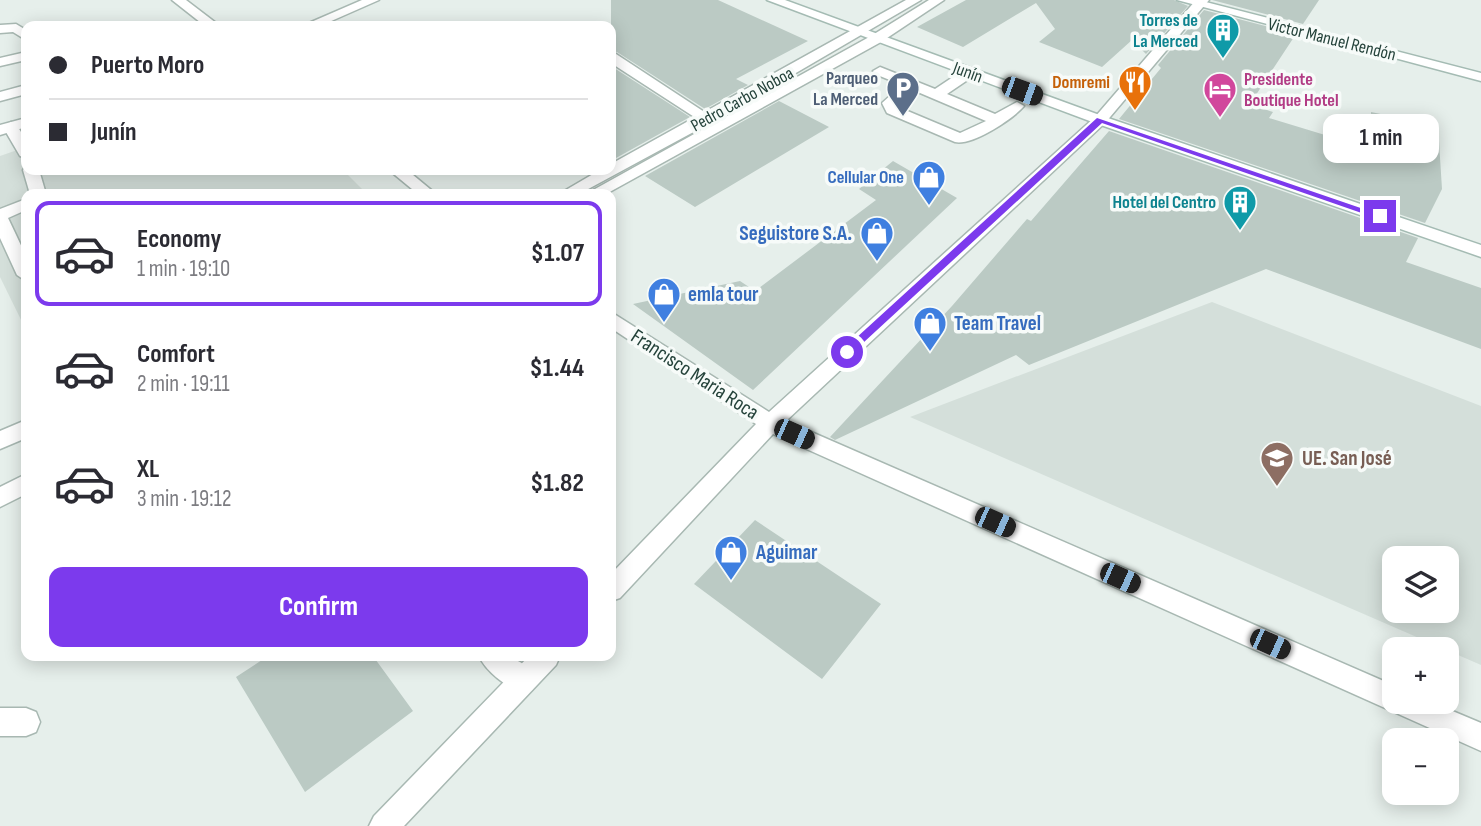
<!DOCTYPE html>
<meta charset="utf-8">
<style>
:root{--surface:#fff;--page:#f7f7f7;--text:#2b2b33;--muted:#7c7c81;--line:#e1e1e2;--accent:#7c3aed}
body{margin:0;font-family:"Sofia Sans Condensed",sans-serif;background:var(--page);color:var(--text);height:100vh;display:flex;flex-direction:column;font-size:26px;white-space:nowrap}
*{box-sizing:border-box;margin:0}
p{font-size:23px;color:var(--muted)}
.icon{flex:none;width:38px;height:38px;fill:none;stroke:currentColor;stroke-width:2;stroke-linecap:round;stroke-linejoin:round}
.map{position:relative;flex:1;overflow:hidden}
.side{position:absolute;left:21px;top:189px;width:595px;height:472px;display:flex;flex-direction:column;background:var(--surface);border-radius:14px;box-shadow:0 4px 18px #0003}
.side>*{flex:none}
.top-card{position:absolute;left:21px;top:21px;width:595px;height:154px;border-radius:14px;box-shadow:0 4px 18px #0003;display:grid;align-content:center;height:154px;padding:0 28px;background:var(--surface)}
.buttons{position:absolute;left:1382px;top:546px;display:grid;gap:14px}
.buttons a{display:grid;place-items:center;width:77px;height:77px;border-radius:14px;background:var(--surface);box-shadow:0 4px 18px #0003;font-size:35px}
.end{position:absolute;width:32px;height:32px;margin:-16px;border:9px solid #7c3aed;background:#fff;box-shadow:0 0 0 4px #fff}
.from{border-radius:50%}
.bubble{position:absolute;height:49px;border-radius:14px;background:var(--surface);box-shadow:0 4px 18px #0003;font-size:23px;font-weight:700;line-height:49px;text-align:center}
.car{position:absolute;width:21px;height:42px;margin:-21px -10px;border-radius:9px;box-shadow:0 0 5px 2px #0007;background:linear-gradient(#222 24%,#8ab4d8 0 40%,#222 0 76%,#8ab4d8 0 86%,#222 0)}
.top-card b{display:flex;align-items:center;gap:24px;height:66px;font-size:26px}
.top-card b+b{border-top:2px solid var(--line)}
.top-card i{width:18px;height:18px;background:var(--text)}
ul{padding:12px 0 0;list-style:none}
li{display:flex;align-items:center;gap:21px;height:105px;margin:0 14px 10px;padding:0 14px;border:4px solid transparent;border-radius:14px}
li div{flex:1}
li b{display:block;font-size:26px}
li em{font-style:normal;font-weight:700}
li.active{border-color:var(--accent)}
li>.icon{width:63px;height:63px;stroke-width:1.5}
.action{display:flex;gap:14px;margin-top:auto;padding:14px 28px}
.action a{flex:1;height:80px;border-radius:14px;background:var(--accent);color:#fff;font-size:28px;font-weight:700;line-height:80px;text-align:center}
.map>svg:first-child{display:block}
</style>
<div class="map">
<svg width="1481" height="826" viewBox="0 0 1481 826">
<rect width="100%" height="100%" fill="#e6efeb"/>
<path fill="#d4dfda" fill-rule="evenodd" d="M26,147V170H343L367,194H26V330L0,277V156Z
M1212,302L1481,406V665L910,417ZM1395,558H1447V611H1395Z"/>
<path fill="#bbcac4" d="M611,0H718L808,41L736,79L748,85L705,109L617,52L611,51Z
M966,0H1174L1188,6L1146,54L1132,40L1102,67L1039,42L1055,29L1036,3L963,47L917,27Z
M1212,0H1319L1303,24Z
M1204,10L1296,34L1250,104L1273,112L1269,118L1371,149V112L1438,126L1442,189L1425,223L1119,119L1161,68L1158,65Z
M611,66L690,117L616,158L611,154Z
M779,101L829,127L695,207L645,176Z
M1109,131L1418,238L1406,262L1481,288V349L1266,269L1029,365L1016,355L835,440L830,437L952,306L1027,219L1031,221Z
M893,161L957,198L753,390L633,304L740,281L755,291L876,200L859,189Z
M755,520L881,604L822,679L694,584Z
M268,656H373L413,711L305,792L236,677Z"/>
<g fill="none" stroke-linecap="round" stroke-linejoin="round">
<defs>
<path id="lane" d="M929,0H944L881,42L606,194H586L871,36Z
M0,25L16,24L26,30V40L13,32L0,33Z
M26,52V60L0,66V58Z
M611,53L616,54L715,119L712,122H702L611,63Z
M880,67L935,89L965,69H975V75L947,94L995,114L1017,102L1024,106C1013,119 972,146 955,142L887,113L882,103L902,85L875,74L873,71ZM913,90L986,121L960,133L898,107L897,104Z
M26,85V94L0,101V92Z
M11,122L16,124L26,140V158L20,156L3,127Z
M25,167L26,170H39L46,194H30L23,170Z
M26,199V210L8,218L26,256V281L17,275L0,238V209Z
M26,420V438L0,449V431Z
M479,656C503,656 525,655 536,681L532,690L523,694C507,687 486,672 479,656Z
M0,708H26L36,712L40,722L36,732L26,736H0Z"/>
<path id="street" d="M172,0H186L220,26H205Z
M362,0H379L320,26H302Z
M906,0H921L712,122L579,194H559L600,170H611V164Z
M1196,0H1209L1105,123L786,421L1395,686V702H1431L1481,723V751L773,434L620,598L611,601V574L756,424L611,328V312L769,412L1095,117Z
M26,118V127L0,135V125Z
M389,170H407L436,194H418Z
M26,474V494L0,507V487Z
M529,656H560L556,665L404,826H369L374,816Z"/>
<path id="secondary" d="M767,0H785L1105,117L1481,245V257L1095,123Z
M1177,0H1198L1481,73V81Z"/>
</defs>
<use href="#lane" stroke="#a8b8b2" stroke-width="3"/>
<use href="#street" stroke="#a8b8b2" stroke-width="3"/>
<use href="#secondary" stroke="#a4bbb3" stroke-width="3"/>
<use href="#lane" fill="#fff" fill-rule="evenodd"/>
<use href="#street" fill="#fff" fill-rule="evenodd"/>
<use href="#secondary" fill="#fff" fill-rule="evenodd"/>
</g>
<path fill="#7c3aed" d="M1097,118L1384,216L1376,218L1102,123L851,354H844V349Z"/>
<defs>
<symbol id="building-pin" viewBox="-11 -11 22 30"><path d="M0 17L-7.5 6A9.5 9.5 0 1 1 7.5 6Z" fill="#0f9aa8" stroke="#f7fbf9"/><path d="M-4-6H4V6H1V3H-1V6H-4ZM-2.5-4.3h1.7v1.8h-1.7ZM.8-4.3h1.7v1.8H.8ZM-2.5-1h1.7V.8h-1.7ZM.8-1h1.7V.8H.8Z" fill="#fff"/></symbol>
<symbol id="restaurant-pin" viewBox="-11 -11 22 30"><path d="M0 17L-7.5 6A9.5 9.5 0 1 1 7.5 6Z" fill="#e8710a" stroke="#f7fbf9"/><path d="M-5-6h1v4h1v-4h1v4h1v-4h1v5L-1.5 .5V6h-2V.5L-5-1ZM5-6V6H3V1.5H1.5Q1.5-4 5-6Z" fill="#fff"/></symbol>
<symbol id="parking-pin" viewBox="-11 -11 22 30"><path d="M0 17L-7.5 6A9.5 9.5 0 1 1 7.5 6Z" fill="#5c6f8a" stroke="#f7fbf9"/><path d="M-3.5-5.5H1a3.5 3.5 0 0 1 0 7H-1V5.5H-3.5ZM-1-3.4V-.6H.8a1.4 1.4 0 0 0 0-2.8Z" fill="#fff"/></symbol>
<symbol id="hotel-pin" viewBox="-11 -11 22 30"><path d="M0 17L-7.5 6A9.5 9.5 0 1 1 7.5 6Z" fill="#d1479c" stroke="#f7fbf9"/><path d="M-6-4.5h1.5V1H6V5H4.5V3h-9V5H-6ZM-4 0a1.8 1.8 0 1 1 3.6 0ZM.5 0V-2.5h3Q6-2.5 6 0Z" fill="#fff"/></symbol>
<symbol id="shop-pin" viewBox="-11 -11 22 30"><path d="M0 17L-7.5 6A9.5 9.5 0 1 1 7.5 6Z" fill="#3f7fe0" stroke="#f7fbf9"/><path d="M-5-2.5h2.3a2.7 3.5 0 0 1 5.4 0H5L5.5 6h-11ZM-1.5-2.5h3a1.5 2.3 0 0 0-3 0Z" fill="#fff"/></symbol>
<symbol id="school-pin" viewBox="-11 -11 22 30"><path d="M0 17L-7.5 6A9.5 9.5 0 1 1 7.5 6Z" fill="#8d6e63" stroke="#f7fbf9"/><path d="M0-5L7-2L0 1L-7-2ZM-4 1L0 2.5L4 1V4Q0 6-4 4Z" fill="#fff"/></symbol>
</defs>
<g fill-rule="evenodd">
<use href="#building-pin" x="1204" y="11" width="38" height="52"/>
<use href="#restaurant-pin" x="1116" y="63" width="38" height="52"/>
<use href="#parking-pin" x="884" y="69" width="38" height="52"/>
<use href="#hotel-pin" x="1201" y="70" width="38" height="52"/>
<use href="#shop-pin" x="910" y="158" width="38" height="52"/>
<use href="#building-pin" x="1221" y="183" width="38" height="52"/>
<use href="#shop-pin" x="858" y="214" width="38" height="52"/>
<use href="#shop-pin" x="645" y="275" width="38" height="52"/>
<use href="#shop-pin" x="911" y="304" width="38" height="52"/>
<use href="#school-pin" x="1258" y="439" width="38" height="52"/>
<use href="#shop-pin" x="712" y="533" width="38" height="52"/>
</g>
<g text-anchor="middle" stroke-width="7" stroke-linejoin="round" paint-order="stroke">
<g font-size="18" font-weight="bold" fill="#0d838f" stroke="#f7fbf9" text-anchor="end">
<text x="1198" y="26">Torres de<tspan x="1198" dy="21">La Merced</tspan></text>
<text x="1216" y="208">Hotel del Centro</text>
</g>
<g font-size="18" fill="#24423a" stroke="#f7fbf9">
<text transform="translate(1332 39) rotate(14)" y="6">Victor Manuel Rendón</text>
<text transform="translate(968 72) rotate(20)" y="6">Junín</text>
<text transform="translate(742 99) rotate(-29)" y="6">Pedro Carbo Noboa</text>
</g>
<g font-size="18" font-weight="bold" fill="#4e5e75" stroke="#f7fbf9" text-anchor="end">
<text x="878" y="84">Parqueo<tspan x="878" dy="21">La Merced</tspan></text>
</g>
<g font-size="18" font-weight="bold" fill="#b23c85" stroke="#f7fbf9" text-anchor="start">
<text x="1244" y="85">Presidente<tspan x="1244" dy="21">Boutique Hotel</tspan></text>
</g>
<g font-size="18" font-weight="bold" fill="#c56008" stroke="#f7fbf9" text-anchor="end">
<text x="1110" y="88">Domremi</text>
</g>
<g font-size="18" font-weight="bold" fill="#366cbe" stroke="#f7fbf9" text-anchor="end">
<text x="904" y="183">Cellular One</text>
</g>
<g font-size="21" font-weight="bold" fill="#366cbe" stroke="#f7fbf9" text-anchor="start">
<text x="852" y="240" text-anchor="end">Seguistore S.A.</text>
<text x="688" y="301">emla tour</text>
<text x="954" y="330">Team Travel</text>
<text x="756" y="559">Aguimar</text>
</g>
<g font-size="21" fill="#24423a" stroke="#f7fbf9">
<text transform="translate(695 374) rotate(33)" y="7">Francisco Maria Roca</text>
</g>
<g font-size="21" font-weight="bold" fill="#785e54" stroke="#f7fbf9" text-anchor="start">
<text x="1302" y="465">UE. San José</text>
</g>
</g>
</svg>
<div class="buttons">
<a><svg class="icon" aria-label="layers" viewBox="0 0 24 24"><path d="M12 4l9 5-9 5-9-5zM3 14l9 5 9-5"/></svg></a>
<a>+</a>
<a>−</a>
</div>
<i class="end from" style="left:847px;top:352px"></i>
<i class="end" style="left:1380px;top:216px"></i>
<div class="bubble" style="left:1323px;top:114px;width:116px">1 min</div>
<i class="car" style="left:1022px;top:91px;rotate:110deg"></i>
<i class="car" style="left:794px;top:434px;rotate:114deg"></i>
<i class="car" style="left:995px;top:522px;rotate:114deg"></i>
<i class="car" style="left:1120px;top:578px;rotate:114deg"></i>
<i class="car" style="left:1270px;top:644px;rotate:114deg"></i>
<div class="top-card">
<b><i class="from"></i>Puerto Moro</b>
<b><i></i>Junín</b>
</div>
<section class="side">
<ul>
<li class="active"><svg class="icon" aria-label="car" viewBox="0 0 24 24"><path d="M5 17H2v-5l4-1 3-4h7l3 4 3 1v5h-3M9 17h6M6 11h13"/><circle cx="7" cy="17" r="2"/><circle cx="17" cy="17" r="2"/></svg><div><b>Economy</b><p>1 min · 19:10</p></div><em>$1.07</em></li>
<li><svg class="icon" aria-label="car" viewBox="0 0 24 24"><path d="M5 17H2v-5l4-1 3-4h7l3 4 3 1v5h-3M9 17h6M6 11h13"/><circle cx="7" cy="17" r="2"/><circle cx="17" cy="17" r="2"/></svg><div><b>Comfort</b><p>2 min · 19:11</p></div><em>$1.44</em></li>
<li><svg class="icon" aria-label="car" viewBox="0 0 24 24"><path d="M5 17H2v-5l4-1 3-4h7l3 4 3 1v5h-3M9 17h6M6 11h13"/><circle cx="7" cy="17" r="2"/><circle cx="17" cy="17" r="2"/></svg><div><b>XL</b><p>3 min · 19:12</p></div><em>$1.82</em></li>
</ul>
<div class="action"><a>Confirm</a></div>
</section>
</div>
